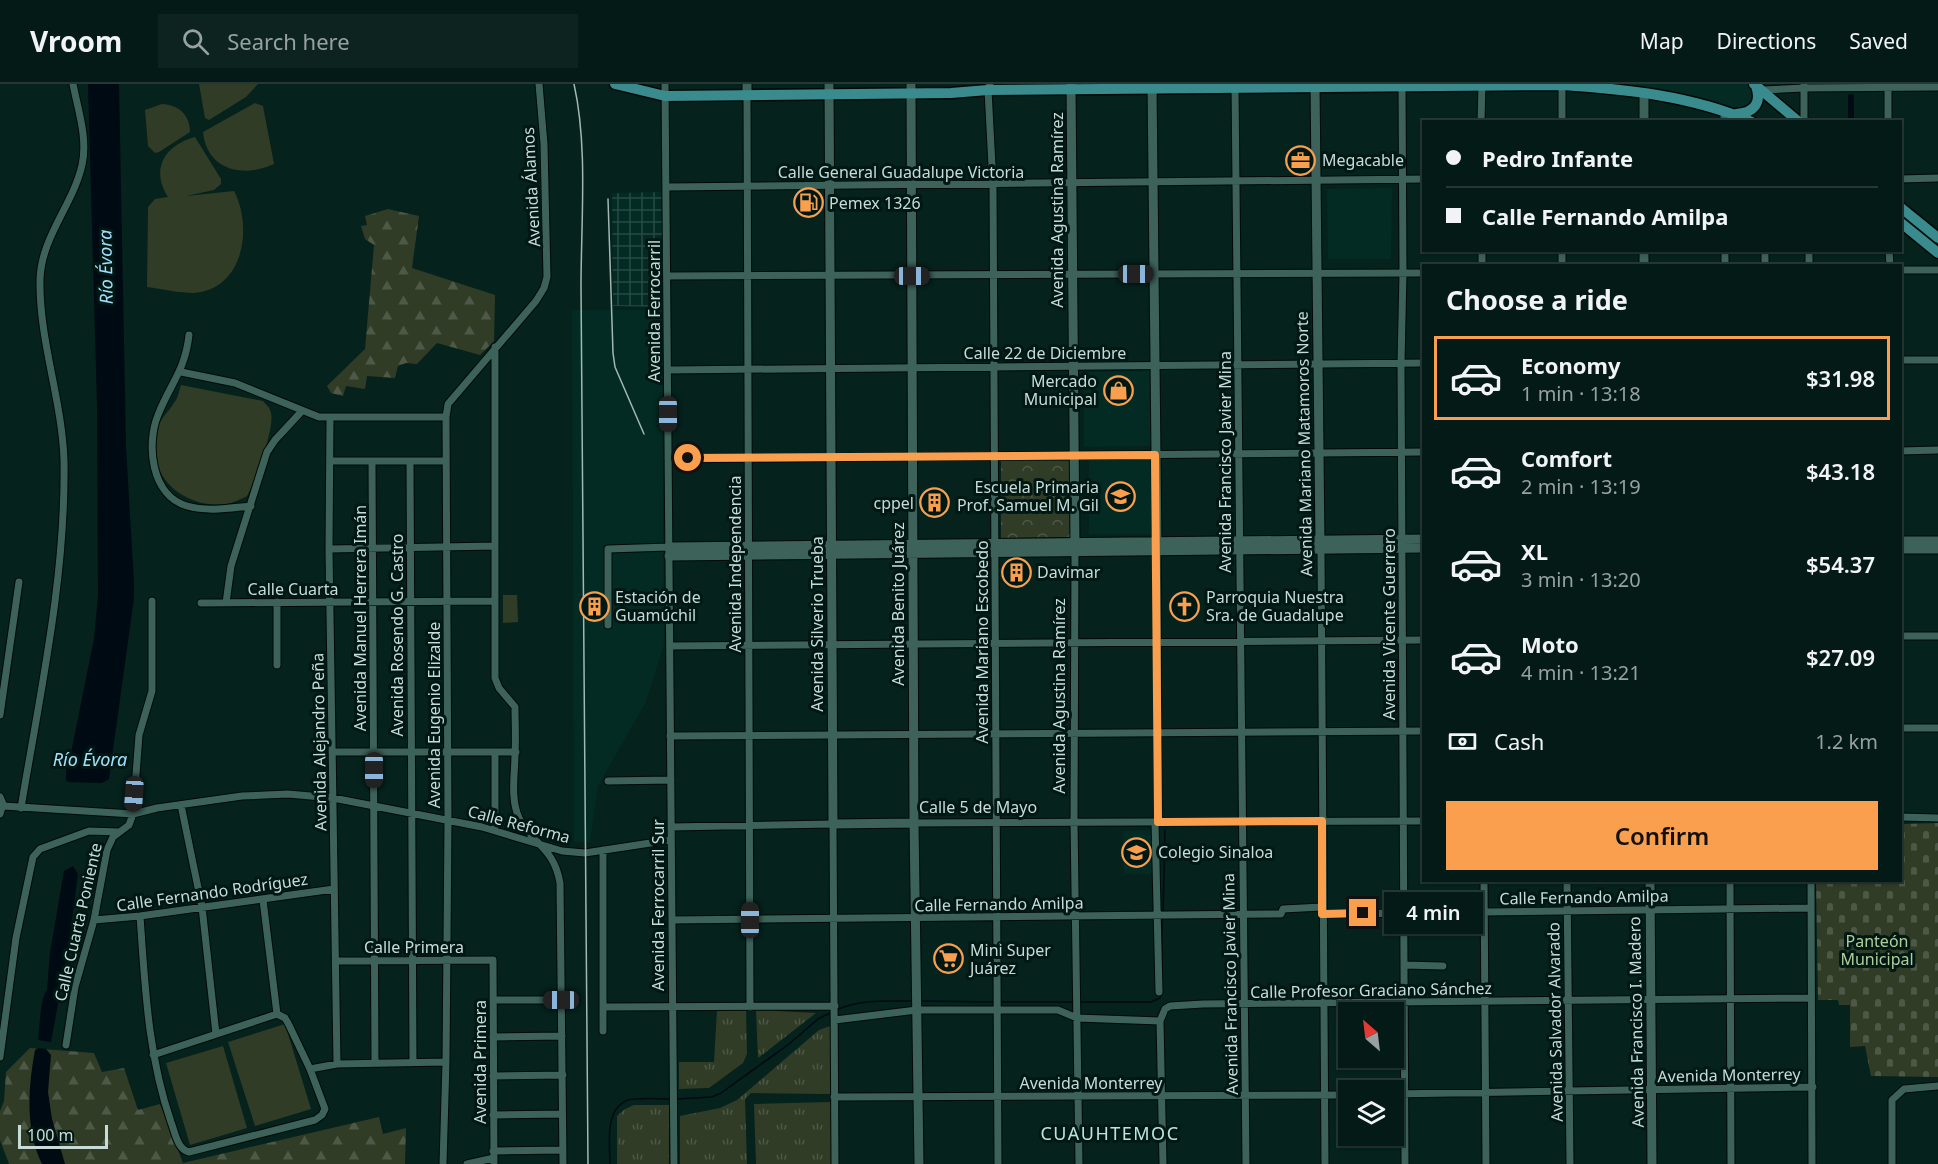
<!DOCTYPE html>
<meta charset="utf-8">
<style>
:root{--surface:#041a16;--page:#0d231f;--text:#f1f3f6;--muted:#97a1a1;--line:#253835;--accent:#fa9f4e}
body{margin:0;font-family:"Noto Sans",sans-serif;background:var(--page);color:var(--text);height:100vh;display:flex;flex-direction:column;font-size:22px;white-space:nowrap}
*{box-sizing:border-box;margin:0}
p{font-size:20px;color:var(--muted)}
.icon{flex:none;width:33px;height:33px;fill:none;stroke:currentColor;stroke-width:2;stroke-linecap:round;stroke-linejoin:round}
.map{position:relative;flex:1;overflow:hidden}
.sheet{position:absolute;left:1422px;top:180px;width:480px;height:618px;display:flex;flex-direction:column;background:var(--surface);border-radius:0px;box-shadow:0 2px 4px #0004,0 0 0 2px var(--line)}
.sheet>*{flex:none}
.hud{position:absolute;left:1422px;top:36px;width:480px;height:132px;border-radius:0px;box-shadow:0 2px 4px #0004,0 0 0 2px var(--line);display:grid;align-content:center;height:132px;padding:0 24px;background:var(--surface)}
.needle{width:39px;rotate:332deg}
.tools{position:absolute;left:1338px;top:918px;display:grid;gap:12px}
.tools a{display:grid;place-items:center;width:66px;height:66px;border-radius:0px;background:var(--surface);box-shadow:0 2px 4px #0004,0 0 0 2px var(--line);font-size:30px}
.scale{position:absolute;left:18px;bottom:15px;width:90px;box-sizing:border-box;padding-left:6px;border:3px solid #c8dcd7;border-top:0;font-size:16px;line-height:21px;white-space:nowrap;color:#c8dcd7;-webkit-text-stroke:4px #001814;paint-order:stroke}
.end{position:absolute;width:27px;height:27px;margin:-14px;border:8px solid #fa9f4e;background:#111;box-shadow:0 0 0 3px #111}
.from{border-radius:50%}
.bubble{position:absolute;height:42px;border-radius:0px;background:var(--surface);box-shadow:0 2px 4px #0004,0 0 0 2px var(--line);font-size:20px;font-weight:600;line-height:42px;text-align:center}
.car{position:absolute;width:18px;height:36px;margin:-18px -9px;border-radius:8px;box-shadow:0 0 4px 2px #0007;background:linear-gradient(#222 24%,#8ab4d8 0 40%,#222 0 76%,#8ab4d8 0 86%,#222 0)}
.hud b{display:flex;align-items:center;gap:21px;height:57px;font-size:22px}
.hud b+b{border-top:2px solid var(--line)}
.hud i{width:15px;height:15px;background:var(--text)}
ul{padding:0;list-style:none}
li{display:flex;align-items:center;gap:18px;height:84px;margin:0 12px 9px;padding:0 12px;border:3px solid transparent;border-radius:0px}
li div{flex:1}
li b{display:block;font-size:22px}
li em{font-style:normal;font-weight:600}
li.selected{border-color:var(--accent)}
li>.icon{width:54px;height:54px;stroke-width:1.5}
h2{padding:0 24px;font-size:27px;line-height:72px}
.pay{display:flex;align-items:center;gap:15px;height:66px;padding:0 24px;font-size:22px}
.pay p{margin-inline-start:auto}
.cta{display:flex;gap:12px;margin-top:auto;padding:12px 24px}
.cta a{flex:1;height:69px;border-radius:0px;background:var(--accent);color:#111;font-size:24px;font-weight:600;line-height:69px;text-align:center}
header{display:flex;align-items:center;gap:36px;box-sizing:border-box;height:84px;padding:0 30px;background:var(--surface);border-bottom:2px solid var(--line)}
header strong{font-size:28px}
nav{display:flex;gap:33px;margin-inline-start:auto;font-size:21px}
.search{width:420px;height:54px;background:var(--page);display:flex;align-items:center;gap:15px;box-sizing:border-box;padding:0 21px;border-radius:0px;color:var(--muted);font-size:22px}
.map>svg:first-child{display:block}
</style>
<header>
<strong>Vroom</strong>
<div class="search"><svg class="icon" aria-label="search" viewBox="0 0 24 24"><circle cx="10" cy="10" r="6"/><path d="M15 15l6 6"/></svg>Search here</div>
<nav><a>Map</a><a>Directions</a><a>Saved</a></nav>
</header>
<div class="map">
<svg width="1938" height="1080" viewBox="0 0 1938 1080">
<defs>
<pattern id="industrial-grid" width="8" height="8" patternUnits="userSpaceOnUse" patternTransform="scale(1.5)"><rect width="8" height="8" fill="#032b24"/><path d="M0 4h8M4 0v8" fill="none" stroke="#264943"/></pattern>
<pattern id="grass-tufts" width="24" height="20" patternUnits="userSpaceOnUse" patternTransform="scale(1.5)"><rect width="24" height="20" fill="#313c27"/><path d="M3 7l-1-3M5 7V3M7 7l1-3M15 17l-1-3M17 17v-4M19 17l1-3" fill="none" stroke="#4d5846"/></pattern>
<pattern id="forest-firs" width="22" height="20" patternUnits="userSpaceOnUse" patternTransform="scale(1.5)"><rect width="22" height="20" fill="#313c27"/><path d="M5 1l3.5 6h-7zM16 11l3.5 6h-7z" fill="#4d5846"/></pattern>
<pattern id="cemetery-stones" width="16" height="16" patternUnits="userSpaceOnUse" patternTransform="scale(1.5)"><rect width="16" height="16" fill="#313c27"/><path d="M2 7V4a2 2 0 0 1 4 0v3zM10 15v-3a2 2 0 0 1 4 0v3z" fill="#4d5846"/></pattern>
<pattern id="park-crowns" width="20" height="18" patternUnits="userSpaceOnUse" patternTransform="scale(1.5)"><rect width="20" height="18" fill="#313c27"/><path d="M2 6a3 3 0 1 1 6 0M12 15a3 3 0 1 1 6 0" fill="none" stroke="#4d5846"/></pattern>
</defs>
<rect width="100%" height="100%" fill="#05221d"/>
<path fill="#032b24" d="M1562,0H1759L1758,16L1737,29Z
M1392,104L1391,175H1328L1327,105Z
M572,226H662L664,561L646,618L598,702L590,758H574Z
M1151,287L1152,362L1084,363V288Z
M1089,375H1151V450H1089Z
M1151,746V790H1124L1123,747Z"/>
<path fill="url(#industrial-grid)" d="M662,108V223L613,222L612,109Z"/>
<path fill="url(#grass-tufts)" d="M746,925L747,970L743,979L709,1004L679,1005V978H714L717,927Z
M756,926L816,929L758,974Z
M836,940L833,1010L751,1009L745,1015L747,1080H680V1032L720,1024L737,1016L819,946Z
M832,1018L833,1080H756L754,1020Z
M634,1021H669V1080H617V1032L625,1025Z"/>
<path fill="url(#forest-firs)" d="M388,125L419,132L412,184L495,211L494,257L480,271L437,259L417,280L406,279L398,282L395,294L367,292L365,305L346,302L343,312L331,309L327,302L365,265L374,161L365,155L361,142L367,141L365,132Z
M30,964L94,969L102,988L124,984L138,1026L160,1020L183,1079L379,1033L383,1050L406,1044L405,1080H9L0,1056V1027L4,1017L6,988Z"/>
<path fill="url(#cemetery-stones)" d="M1938,739V993L1871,992L1865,962L1850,963V921H1839L1838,916H1818L1816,797L1900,796L1901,740Z"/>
<path fill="url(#park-crowns)" d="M1001,377H1069L1070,453L1001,454Z"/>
<path fill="#313c27" d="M199,0H258L246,13L209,36L205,34Z
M255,19L263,22L274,80C244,94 207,87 203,48Z
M162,20C179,21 190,31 190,48L159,68L155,69L148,62L145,26Z
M195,53L221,95V100L214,106L186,112L234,107C253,143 244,206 193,209C179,209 162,205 147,203L148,123L155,115L168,113C150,85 165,61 195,53Z
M181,301L263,317C266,321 270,323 271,329C275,344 255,397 247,412C241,415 233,419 226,420C187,425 149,396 155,355C157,336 165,333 174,319C178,314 179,307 181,301Z
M503,511H517L518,538L503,539Z
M285,940L311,1025L255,1042L228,958Z
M223,962L247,1044L190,1061L166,979Z"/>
<path fill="#000a13" d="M88,0H119L126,363L134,498V514L109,695L102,699L68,698L66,696V683L72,664L94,555L98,512L97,321Z
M73,782L78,790L68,866L51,958L38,956C40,943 40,913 47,906L50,869L64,787Z
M38,964L46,965L51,971L48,1008L52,1035L65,1080H42C25,1046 28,1003 35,966Z"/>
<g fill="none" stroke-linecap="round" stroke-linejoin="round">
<path stroke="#000a13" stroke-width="1.5" d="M1163,829L1165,746
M1162,834V906
M920,917L996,918
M1001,918H1074
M1079,918H1151L1160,914L1161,911
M837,926C859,915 888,917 912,917
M676,1015L712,1013L721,1009L789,960L818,935L832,928
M610,1080C610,1060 604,1025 628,1016C638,1013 660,1015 671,1015"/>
<path stroke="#000a13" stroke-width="6" d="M1851,13V38"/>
<defs>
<path id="street" d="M665,0L674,1080
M990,0L988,6L993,101L998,1080
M1402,0L1403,189L1401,279L1405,1080
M1562,0V38
M1888,0V38
M1235,3L1246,1080
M1763,6L1804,4L1938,3
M747,12L750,923
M1724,28V38
M1481,38L1482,0
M1804,38V1
M1900,95L1938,94
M666,103L1424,95
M1482,166V182
M1562,166V182
M1725,166V182
M1889,166L1890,182
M1765,182V166
M1809,182V166
M1900,186H1938
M667,192L1424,189
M189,251C185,287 170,300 158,331C146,360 151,412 187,422C208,428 230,424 251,422
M495,263V594L499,604L515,623C515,639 516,654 515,670C515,690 510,714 519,734C532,760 554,763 560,799L563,1080
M1900,276H1938
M668,286L1424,279
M181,288L235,299L319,333H446
M330,334L329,465L337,980
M1900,367L1938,366
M668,375L1424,368
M331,377H446
M372,377L375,979
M410,377L413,978
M1321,464L1325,1080
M329,465L495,462
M1157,467L1158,738
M1075,468L1074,738L1079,1080
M277,518V581
M201,519L494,517
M226,519L231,482L267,368L275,356L301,328
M608,541V465L669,463
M1900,552H1938
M670,562L1424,556
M0,631L19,498
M1900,644H1938
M670,652L1424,647
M332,668H516
M608,697L671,696
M0,713L3,720L0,730
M181,721L202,823L216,950
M3,722L133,730L157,724L242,712L288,710L333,714L482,743L562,767L585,769L670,756
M21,724C40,609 66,493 64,376C62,316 39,256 40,196C41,153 73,121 82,81C88,55 78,26 73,0
M1900,733L1938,734
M1155,738L1159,908
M914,739L1424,737
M671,743L833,740L835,1080
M495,746V668
M1484,796L1486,1080
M1567,796L1570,1080
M1730,796L1731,1080
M1811,796L1812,1080
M1322,830L1810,824
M140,832C145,902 148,972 171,1038C175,1048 177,1065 189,1068L315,1036L322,1031L325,1025L310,985L288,939L285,934L277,930L263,816
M94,836L140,832L334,805
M672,836L1281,830L1283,825L1322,823
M336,877L493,876L494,1080
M1404,881L1443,882
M493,916H561
M603,923L835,922
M835,936L917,926H1058L1077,934L1160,937L1165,925L1170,922L1203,920L1811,914
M1160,937L1163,1080
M603,947V766
M493,953L562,952
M66,961L75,903L94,836L107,766L113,753L129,741L133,730L139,651L152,607V517
M153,971L277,930
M0,973L16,854L33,773L40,765L89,747L119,748
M310,985L337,980L446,978
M493,992L563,991
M1394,1010L1813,1003
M834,1013L1348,1011
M493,1031L562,1030
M493,1067L563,1066
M443,1080L446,978L448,736L446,333L448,320L536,217L544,204L547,193L544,60L539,0
M467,1080L494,1074
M1892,1080V1016L1904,1005L1938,1002"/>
<path id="secondary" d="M747,0V12
M829,0L833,740L914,739
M911,0L914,739L919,1080
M1071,0L1075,462
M1152,0L1157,463
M1315,0L1320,460
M1644,38V10
M1644,166V182
M1900,457H1938
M669,463L1424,455
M1900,465H1938
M669,472L1424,464
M1650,796L1652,1080"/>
<path id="primary" d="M615,0L665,12L951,9L988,6L1562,1C1625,5 1693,12 1752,38
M1754,0L1799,38
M1736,30C1754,29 1762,19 1756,2
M1900,123L1938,154
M1900,138L1938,169"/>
</defs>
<use href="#street" stroke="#000a07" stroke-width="9"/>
<use href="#secondary" stroke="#000a07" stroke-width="11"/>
<use href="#primary" stroke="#000a07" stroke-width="13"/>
<use href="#street" stroke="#3c625a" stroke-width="7"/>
<use href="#secondary" stroke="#3c625a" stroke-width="9"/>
<use href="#primary" stroke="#3a8b8e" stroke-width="10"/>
<path stroke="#a3b8b3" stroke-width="1.5" d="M574,0C588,62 581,138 581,203L588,1080
M608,115L613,269L615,283L644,350"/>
</g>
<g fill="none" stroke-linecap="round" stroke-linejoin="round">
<path stroke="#fa9f4e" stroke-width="8" d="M688,374L1155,371L1158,738L1322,737V830L1363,829"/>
</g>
<defs>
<symbol id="office-ring" viewBox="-11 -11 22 22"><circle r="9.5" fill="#001814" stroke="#fa9f4e" stroke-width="1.5"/><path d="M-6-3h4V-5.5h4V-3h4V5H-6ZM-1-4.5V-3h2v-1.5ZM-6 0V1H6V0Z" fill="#fa9f4e"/></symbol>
<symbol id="fuel-ring" viewBox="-11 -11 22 22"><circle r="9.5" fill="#001814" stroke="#fa9f4e" stroke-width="1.5"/><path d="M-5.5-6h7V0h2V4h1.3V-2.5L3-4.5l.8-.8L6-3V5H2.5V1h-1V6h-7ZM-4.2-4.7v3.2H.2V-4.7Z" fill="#fa9f4e"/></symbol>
<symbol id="shop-ring" viewBox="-11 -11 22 22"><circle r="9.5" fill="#001814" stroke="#fa9f4e" stroke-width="1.5"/><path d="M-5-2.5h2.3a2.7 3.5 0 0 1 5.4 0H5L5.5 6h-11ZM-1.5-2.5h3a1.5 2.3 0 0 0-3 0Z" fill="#fa9f4e"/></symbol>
<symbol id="school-ring" viewBox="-11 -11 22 22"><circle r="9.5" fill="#001814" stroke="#fa9f4e" stroke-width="1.5"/><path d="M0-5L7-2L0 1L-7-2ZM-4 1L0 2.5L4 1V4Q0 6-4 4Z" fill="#fa9f4e"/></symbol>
<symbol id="building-ring" viewBox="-11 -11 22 22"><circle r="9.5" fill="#001814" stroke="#fa9f4e" stroke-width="1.5"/><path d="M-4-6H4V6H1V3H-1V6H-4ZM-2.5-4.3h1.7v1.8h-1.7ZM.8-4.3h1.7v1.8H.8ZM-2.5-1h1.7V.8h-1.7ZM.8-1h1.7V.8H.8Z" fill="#fa9f4e"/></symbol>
<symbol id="church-ring" viewBox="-11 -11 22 22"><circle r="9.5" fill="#001814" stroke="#fa9f4e" stroke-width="1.5"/><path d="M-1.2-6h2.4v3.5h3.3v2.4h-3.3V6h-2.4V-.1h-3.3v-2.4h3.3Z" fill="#fa9f4e"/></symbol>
<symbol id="supermarket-ring" viewBox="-11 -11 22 22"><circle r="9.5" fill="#001814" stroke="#fa9f4e" stroke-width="1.5"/><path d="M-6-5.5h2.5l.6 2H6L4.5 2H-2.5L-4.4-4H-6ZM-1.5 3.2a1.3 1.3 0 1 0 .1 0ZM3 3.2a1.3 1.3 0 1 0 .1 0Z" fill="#fa9f4e"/></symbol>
</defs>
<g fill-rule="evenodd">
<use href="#office-ring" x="1284" y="60" width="33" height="33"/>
<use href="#fuel-ring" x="792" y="102" width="33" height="33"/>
<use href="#shop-ring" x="1102" y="290" width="33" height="33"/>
<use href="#school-ring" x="1104" y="396" width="33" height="33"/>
<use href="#building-ring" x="918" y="402" width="33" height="33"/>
<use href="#building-ring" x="1000" y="472" width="33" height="33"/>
<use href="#building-ring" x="578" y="506" width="33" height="33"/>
<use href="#church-ring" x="1168" y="506" width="33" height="33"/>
<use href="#school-ring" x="1120" y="752" width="33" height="33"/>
<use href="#supermarket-ring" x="932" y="858" width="33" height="33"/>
</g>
<g text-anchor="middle" stroke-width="6" stroke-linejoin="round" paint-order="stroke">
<g font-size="16" fill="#c8dcd7" stroke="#001814" text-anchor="start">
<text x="1322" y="82">Megacable</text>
<text x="829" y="125">Pemex 1326</text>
<text x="1097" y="303" text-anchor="end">Mercado<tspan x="1097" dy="18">Municipal</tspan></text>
<text x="1099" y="409" text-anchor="end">Escuela Primaria<tspan x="1099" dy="18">Prof. Samuel M. Gil</tspan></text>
<text x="914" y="425" text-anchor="end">cppel</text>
<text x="1037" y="494">Davimar</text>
<text x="615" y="519">Estación de<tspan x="615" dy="18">Guamúchil</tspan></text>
<text x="1206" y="519">Parroquia Nuestra<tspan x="1206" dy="18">Sra. de Guadalupe</tspan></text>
<text x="1158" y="774">Colegio Sinaloa</text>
<text x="970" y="872">Mini Super<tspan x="970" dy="18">Juárez</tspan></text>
</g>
<g font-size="16" fill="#c8dcd7" stroke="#001814">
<text x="901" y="94">Calle General Guadalupe Victoria</text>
<text transform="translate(531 103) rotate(-93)" y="6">Avenida Álamos</text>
<text transform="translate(1057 126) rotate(-90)" y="6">Avenida Agustina Ramírez</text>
<text transform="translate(654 227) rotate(-90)" y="6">Avenida Ferrocarril</text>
<text x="1045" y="275">Calle 22 de Diciembre</text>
<text transform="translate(1304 360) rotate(-91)" y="6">Avenida Mariano Matamoros Norte</text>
<text transform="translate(1225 378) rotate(-90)" y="6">Avenida Francisco Javier Mina</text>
<text transform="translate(735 480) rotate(-90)" y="6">Avenida Independencia</text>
<text x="293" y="511">Calle Cuarta</text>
<text transform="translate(898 520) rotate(-90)" y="6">Avenida Benito Juárez</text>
<text transform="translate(360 534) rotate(-90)" y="6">Avenida Manuel Herrera Imán</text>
<text transform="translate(817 540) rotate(-90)" y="6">Avenida Silverio Trueba</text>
<text transform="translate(1389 540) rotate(-90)" y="6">Avenida Vicente Guerrero</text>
<text transform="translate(397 551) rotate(-90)" y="6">Avenida Rosendo G. Castro</text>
<text transform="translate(982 558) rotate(-90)" y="6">Avenida Mariano Escobedo</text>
<text transform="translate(1059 612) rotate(-90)" y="6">Avenida Agustina Ramírez</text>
<text transform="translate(434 631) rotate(-90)" y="6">Avenida Eugenio Elizalde</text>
<text transform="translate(319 658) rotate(-91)" y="6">Avenida Alejandro Peña</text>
<text x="978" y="729">Calle 5 de Mayo</text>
<text transform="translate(519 740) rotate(15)" y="6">Calle Reforma</text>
<text transform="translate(212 808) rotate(-8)" y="6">Calle Fernando Rodríguez</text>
<text transform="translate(1584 813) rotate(-1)" y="6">Calle Fernando Amilpa</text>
<text transform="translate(999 820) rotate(-1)" y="6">Calle Fernando Amilpa</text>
<text transform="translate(658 821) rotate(-90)" y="6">Avenida Ferrocarril Sur</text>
<text transform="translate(78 838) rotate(-77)" y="6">Calle Cuarta Poniente</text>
<text x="414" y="869">Calle Primera</text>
<text transform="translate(1230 900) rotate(-91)" y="6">Avenida Francisco Javier Mina</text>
<text transform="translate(1371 906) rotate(-1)" y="6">Calle Profesor Graciano Sánchez</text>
<text transform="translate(1555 938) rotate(-91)" y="6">Avenida Salvador Alvarado</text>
<text transform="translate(1636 938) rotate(-91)" y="6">Avenida Francisco I. Madero</text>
<text transform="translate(480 978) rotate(-90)" y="6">Avenida Primera</text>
<text transform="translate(1729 991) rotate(-1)" y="6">Avenida Monterrey</text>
<text x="1091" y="1005">Avenida Monterrey</text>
</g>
<g font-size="16" fill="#b1cd9a" stroke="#001814">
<text x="1877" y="863">Panteón<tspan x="1877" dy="18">Municipal</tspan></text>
</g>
<g font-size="18" font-style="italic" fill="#a1e2ff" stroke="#001814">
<text transform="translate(106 183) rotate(-91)" y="6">Río Évora</text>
<text x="90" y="682">Río Évora</text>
</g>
<g font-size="18" letter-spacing="1.5" fill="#bce6dc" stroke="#001814">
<text x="1110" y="1056">CUAUHTEMOC</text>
</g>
</g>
</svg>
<div class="tools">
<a><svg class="needle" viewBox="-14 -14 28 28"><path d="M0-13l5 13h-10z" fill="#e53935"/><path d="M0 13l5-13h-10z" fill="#97a1a1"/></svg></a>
<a><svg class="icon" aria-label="layers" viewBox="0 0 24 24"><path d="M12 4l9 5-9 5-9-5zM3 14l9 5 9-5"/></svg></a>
</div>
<div class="scale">100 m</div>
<i class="end from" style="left:688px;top:374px"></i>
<i class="end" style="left:1363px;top:829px"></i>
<div class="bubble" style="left:1384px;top:808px;width:99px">4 min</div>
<i class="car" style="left:1136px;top:190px;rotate:90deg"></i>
<i class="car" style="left:912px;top:192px;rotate:90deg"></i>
<i class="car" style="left:668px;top:330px;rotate:180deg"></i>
<i class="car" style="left:374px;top:686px;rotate:180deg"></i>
<i class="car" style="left:134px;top:710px;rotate:184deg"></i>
<i class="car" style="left:750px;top:836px;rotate:0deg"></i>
<i class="car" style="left:561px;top:916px;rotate:270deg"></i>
<div class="hud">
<b><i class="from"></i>Pedro Infante</b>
<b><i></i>Calle Fernando Amilpa</b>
</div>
<section class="sheet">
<h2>Choose a ride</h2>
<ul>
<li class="selected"><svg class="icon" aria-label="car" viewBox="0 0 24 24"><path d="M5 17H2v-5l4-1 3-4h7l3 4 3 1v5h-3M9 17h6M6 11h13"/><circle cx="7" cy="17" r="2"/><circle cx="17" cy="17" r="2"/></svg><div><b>Economy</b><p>1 min · 13:18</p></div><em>$31.98</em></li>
<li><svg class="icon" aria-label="car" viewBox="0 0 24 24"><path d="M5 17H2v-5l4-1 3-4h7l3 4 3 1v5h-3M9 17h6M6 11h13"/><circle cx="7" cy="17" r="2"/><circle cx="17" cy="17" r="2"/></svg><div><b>Comfort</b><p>2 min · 13:19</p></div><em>$43.18</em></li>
<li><svg class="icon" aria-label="car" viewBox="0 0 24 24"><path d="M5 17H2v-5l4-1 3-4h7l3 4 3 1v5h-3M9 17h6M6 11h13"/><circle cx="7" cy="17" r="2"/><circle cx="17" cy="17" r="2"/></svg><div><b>XL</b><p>3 min · 13:20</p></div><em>$54.37</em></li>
<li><svg class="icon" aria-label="car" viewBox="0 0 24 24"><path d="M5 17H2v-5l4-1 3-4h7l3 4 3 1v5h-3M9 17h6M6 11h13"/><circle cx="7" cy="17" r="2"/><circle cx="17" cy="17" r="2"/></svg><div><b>Moto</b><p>4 min · 13:21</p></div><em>$27.09</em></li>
</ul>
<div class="pay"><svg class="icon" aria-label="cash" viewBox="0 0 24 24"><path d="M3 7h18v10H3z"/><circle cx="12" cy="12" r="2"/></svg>Cash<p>1.2 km</p></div>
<div class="cta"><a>Confirm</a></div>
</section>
</div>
